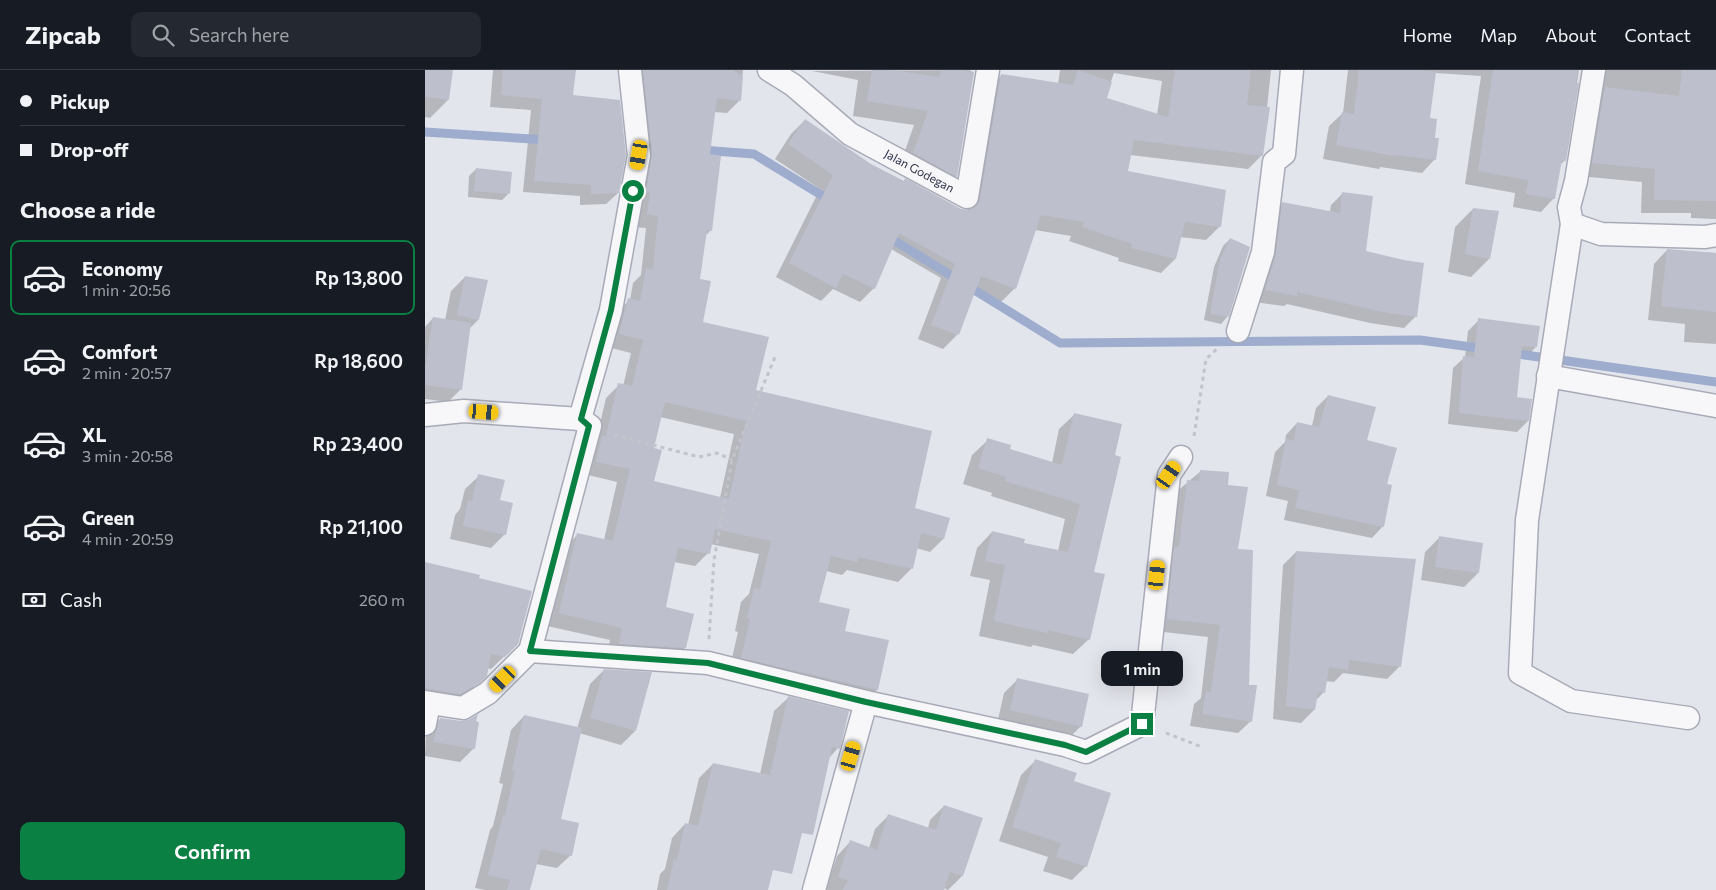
<!DOCTYPE html>
<meta charset="utf-8">
<style>
:root{--surface:#171b24;--page:#242831;--text:#f1f3f6;--muted:#9ea1a6;--line:#363941;--accent:#0b8043}
body{margin:0;font-family:Commissioner,sans-serif;background:var(--page);color:var(--text);height:100vh;display:flex;flex-direction:column;font-size:19px;white-space:nowrap}
*{box-sizing:border-box;margin:0}
p{font-size:16px;color:var(--muted)}
.icon{flex:none;width:28px;height:28px;fill:none;stroke:currentColor;stroke-width:2;stroke-linecap:round;stroke-linejoin:round}
.map{position:relative;flex:1;overflow:hidden}
.panel{display:flex;flex-direction:column;background:var(--surface);width:425px}
.panel>*{flex:none}
.top-card{display:grid;align-content:center;height:110px;padding:0 20px;background:var(--surface)}
.end{position:absolute;width:22px;height:22px;margin:-11px;border:6px solid #0b8043;background:#fff;box-shadow:0 0 0 2px #fff}
.from{border-radius:50%}
.bubble{position:absolute;height:35px;border-radius:10px;background:var(--surface);box-shadow:0 5px 20px #0002;font-size:16px;font-weight:600;line-height:35px;text-align:center}
.car{position:absolute;width:15px;height:30px;margin:-15px -8px;border-radius:6px;box-shadow:0 0 4px 1px #0007;background:linear-gradient(#f5c518 24%,#345 0 40%,#f5c518 0 76%,#345 0 86%,#f5c518 0)}
.top-card b{display:flex;align-items:center;gap:18px;height:48px;font-size:19px}
.top-card b+b{border-top:1px solid var(--line)}
.top-card i{width:12px;height:12px;background:var(--text)}
ul{padding:0;list-style:none}
li{display:flex;align-items:center;gap:15px;height:75px;margin:0 10px 8px;padding:0 10px;border:2px solid transparent;border-radius:10px}
li div{flex:1}
li b{display:block;font-size:19px}
li em{font-style:normal;font-weight:600}
li.current{border-color:var(--accent)}
li>.icon{width:45px;height:45px;stroke-width:1.5}
h2{padding:0 20px;font-size:22px;line-height:60px}
.pay{display:flex;align-items:center;gap:12px;height:55px;padding:0 20px;font-size:19px}
.pay p{margin-inline-start:auto}
.button{display:flex;gap:10px;margin-top:auto;padding:10px 20px}
.button a{flex:1;height:58px;border-radius:10px;background:var(--accent);color:#fff;font-size:20px;font-weight:600;line-height:58px;text-align:center}
header{display:flex;align-items:center;gap:30px;box-sizing:border-box;height:70px;padding:0 25px;background:var(--surface);border-bottom:1px solid var(--line)}
header strong{font-size:24px}
nav{display:flex;gap:28px;margin-inline-start:auto;font-size:18px}
.search{width:350px;height:45px;background:var(--page);display:flex;align-items:center;gap:12px;box-sizing:border-box;padding:0 18px;border-radius:10px;color:var(--muted);font-size:19px}
main{display:flex;flex:1;min-height:0}
.map>svg:first-child{display:block}
</style>
<header>
<strong>Zipcab</strong>
<div class="search"><svg class="icon" aria-label="search" viewBox="0 0 24 24"><circle cx="10" cy="10" r="6"/><path d="M15 15l6 6"/></svg>Search here</div>
<nav><a>Home</a><a>Map</a><a>About</a><a>Contact</a></nav>
</header>
<main>
<section class="panel">
<div class="top-card">
<b><i class="from"></i>Pickup</b>
<b><i></i>Drop-off</b>
</div>
<h2>Choose a ride</h2>
<ul>
<li class="current"><svg class="icon" aria-label="car" viewBox="0 0 24 24"><path d="M5 17H2v-5l4-1 3-4h7l3 4 3 1v5h-3M9 17h6M6 11h13"/><circle cx="7" cy="17" r="2"/><circle cx="17" cy="17" r="2"/></svg><div><b>Economy</b><p>1 min · 20:56</p></div><em>Rp 13,800</em></li>
<li><svg class="icon" aria-label="car" viewBox="0 0 24 24"><path d="M5 17H2v-5l4-1 3-4h7l3 4 3 1v5h-3M9 17h6M6 11h13"/><circle cx="7" cy="17" r="2"/><circle cx="17" cy="17" r="2"/></svg><div><b>Comfort</b><p>2 min · 20:57</p></div><em>Rp 18,600</em></li>
<li><svg class="icon" aria-label="car" viewBox="0 0 24 24"><path d="M5 17H2v-5l4-1 3-4h7l3 4 3 1v5h-3M9 17h6M6 11h13"/><circle cx="7" cy="17" r="2"/><circle cx="17" cy="17" r="2"/></svg><div><b>XL</b><p>3 min · 20:58</p></div><em>Rp 23,400</em></li>
<li><svg class="icon" aria-label="car" viewBox="0 0 24 24"><path d="M5 17H2v-5l4-1 3-4h7l3 4 3 1v5h-3M9 17h6M6 11h13"/><circle cx="7" cy="17" r="2"/><circle cx="17" cy="17" r="2"/></svg><div><b>Green</b><p>4 min · 20:59</p></div><em>Rp 21,100</em></li>
</ul>
<div class="pay"><svg class="icon" aria-label="cash" viewBox="0 0 24 24"><path d="M3 7h18v10H3z"/><circle cx="12" cy="12" r="2"/></svg>Cash<p>260 m</p></div>
<div class="button"><a>Confirm</a></div>
</section>
<div class="map">
<svg width="1291" height="820" viewBox="0 0 1291 820">
<rect width="100%" height="100%" fill="#e3e5ec"/>
<path fill="#0003" fill-rule="evenodd" d="M0,0H27L23,30L5,48L0,47Z
M68,0H150L147,26L193,123L181,134L155,135V126L98,122L106,40L65,37Z
M201,0H318L315,30L302,43L289,42L284,86L286,160L280,166L274,210L276,252L330,321L489,439L523,449L518,469L505,482L491,478L486,499L473,512L422,500L417,505L401,501L393,533L419,562L462,571L452,620L438,633L304,601L313,562L310,561L316,532L324,524L334,484L285,474L283,483L270,496L249,492L239,538L260,578L247,591L181,587L185,570L122,556L140,478L153,464L179,470L192,412L159,404L170,375L181,328L194,315L198,316L206,283L182,277L190,243L205,230L208,213L216,205L221,158L209,157ZM235,347L309,364L295,428L228,412V379Z
M546,0L545,1L548,2L531,106L516,121L474,98L489,55L428,46L433,10L387,1Z
M635,0H846L837,85L823,99L705,85L702,102L795,156L781,170L755,167L750,189L736,203L693,191L694,188L644,171L646,166L610,160L590,218L576,232L549,222L532,265L518,279L493,269L516,208L466,179L449,218L435,232L408,219L396,231L351,207L395,119L350,89L366,64L380,50L445,95L478,112L480,110L536,140L542,141L562,20L576,6L633,14ZM689,3L737,11L732,45L680,28Z
M923,0H1291V149L1266,148V143H1216L1217,112L1154,106L1158,0H1154L1140,90L1135,95L1129,128L1116,142L1088,137L1090,123L1040,114L1056,6L1010,3L1004,49L1008,69L1010,89L997,103L955,97L954,99L898,89L904,56L918,43Z
M51,99L83,124L77,130L43,127L44,106Z
M918,123L939,182L991,246L979,258L945,253L862,234L859,236L829,232L846,145L858,133L905,142L906,135Z
M1048,139L1064,189L1046,207L1023,202L1030,157Z
M805,169L824,178L802,247L796,254L779,250L789,197L798,176Z
M1242,180L1291,183V274L1259,272L1260,254L1223,250L1229,194Z
M40,207L61,211L53,250L44,259L35,320L23,332L0,329V257L8,248L20,250L26,221Z
M1054,250L1111,277L1100,288L1095,287L1091,328L1106,330L1103,351L1092,362L1023,354L1028,298L1040,287L1043,261Z
M903,326L941,371L960,415L958,456L947,468L859,450L863,431L841,426L850,382L860,372L861,365L872,353L887,356L891,338Z
M650,344L668,503L664,569L648,584L608,575L606,577L554,566L565,510L545,506L552,478L567,462L598,474L633,481L640,449L566,426L567,423L538,414L547,385L563,370L584,379L627,393L634,359Z
M776,401L802,416L812,480L826,651L813,663L765,656L769,634L776,628L783,567L730,561L750,423Z
M54,406L74,431L80,464L66,478L25,469L30,445L35,439L40,419Z
M1014,468L1053,503L1039,517L996,510L1000,482Z
M871,482L975,596L962,609L918,603L909,612L901,611L899,622L890,631L889,640L876,653L848,649L858,495Z
M0,493L52,509L92,574L66,599L62,598L60,605L41,625L22,637L0,632Z
M179,600L210,661L196,675L154,663L134,750L146,785L132,798L111,794L104,820H60L50,818L65,760L68,756L78,714L74,713L86,660L99,646L152,659L165,614Z
M593,609L656,656L642,670L572,654L579,623Z
M363,628L413,678L404,688L370,708L342,820H232L235,804L240,799L247,768L260,754L263,755L274,708L288,694L335,704L349,641Z
M15,649L49,678L35,692L0,686L1,663Z
M610,691L648,712L661,796L647,810L618,801L623,787L574,771L596,705Z
M519,736L537,806L523,820L519,818L518,820H401L412,786L425,772L444,778L450,759L464,745L503,758L505,750Z"/>
<g fill="none" stroke-linecap="round" stroke-linejoin="round">
<path stroke="#9eaccd" stroke-width="9" d="M0,62L123,70
M276,80L329,84L406,131
M462,166L635,273L995,270L1061,279
M1086,283L1291,312"/>
</g>
<path fill="#bdc0cc" fill-rule="evenodd" d="M0,0H28L24,30L0,27Z
M78,0H151L148,25L195,30L201,85L194,123L166,124V115L109,111L117,29L76,25Z
M218,0H308L318,7L316,31L292,28L285,84L296,86L287,161L282,160L275,209L286,211L278,252L344,267L331,320L507,361L490,438L525,448L519,469L496,463L488,499L433,487L432,492L406,486L394,532L425,539L420,561L464,570L453,620L316,588L325,549L322,548L329,518L335,519L346,471L290,459L285,484L253,478L241,537L269,544L261,578L194,574L197,558L134,543L152,463L188,471L205,399L171,392L177,366H181L193,313L207,316L218,270L194,264L203,228L215,231L221,198L228,200L233,146L222,144L225,122L221,123L227,84ZM240,332L321,351L304,429L229,411L237,380L229,378Z
M447,0H467L514,7L516,0H535L549,2L532,107L488,83L503,41L442,31Z
M653,0L687,12L682,28L743,47L750,0H826L822,35L845,37L838,86L709,70L703,101L801,120L796,157L760,152L751,189L706,178L707,174L657,157L659,152L616,145L591,219L556,206L534,265L506,255L530,194L474,163L450,219L418,204L411,218L364,193L408,105L363,74L380,49L446,94L479,111L480,108L536,139L542,140L552,135L555,129L576,4L648,15Z
M934,0H994L1011,2L1005,48L1012,49L1010,68H1014L1011,90L969,85V86L911,75L917,42L929,44Z
M1068,0H1153L1151,13H1154L1141,91L1137,90L1130,129L1101,124L1103,110L1053,101Z
M1257,0H1291V131L1229,130L1230,99L1167,93L1180,17L1254,26Z
M51,98L87,102L85,124L49,121Z
M917,122L948,126L941,181L979,190L999,193L992,247L957,242L872,222V226L840,220L851,184L857,132L915,143Z
M1048,138L1074,141L1065,189L1040,184Z
M805,168L825,177L804,247L785,244L795,190Z
M1242,179L1291,183V242L1236,236Z
M40,206L63,210L54,250L32,245Z
M8,247L46,253L37,320L0,315V299Z
M1053,248L1115,256L1112,277L1097,276L1092,327L1107,329L1104,351L1034,343L1038,286L1049,287Z
M903,325L951,337L942,370L972,378L962,414L967,415L959,457L870,438L874,420L852,415L861,369L869,371L872,352L894,357Z
M649,343L697,354L690,385L696,387L669,502L680,504L665,570L623,560V563L569,551L580,495L560,491L567,461L600,469L599,473L643,482L655,434L580,411L581,407L553,398L562,368L586,375L585,379L637,395Z
M775,400L804,402L803,415L823,417L813,479L828,480L824,615H832L827,652L777,644L781,621L786,622L795,555L742,549L749,477H754L762,410L774,411Z
M53,404L80,410L75,430L88,433L81,465L38,456L43,430L47,431Z
M1014,466L1058,473L1054,503L1010,497Z
M871,481L991,489L976,597L924,590L923,600L904,597L900,623L893,622L890,640L861,636Z
M0,492L55,505L54,508L107,521L93,574L80,587L66,584L62,606L55,613L35,624L0,618Z
M179,599L227,602L211,661L165,648Z
M592,608L664,624L657,657L585,640Z
M363,626L424,641L415,679L407,677L388,765L377,763L367,804L348,800L343,820H242L249,789L252,790L260,753L273,756L288,693L345,705Z
M53,644L51,651L54,652L50,679L8,672L15,648L37,651L45,649Z
M99,645L157,658L136,749L154,753L147,786L116,779L105,820H82L85,810L63,805L78,745H80L90,701L87,700Z
M610,689L652,703L649,711L686,723L662,797L631,787L636,773L587,757Z
M519,735L558,748L538,806L525,802L519,820H418L423,810L413,807L425,770L452,780L463,744L511,760Z"/>
<g fill="none" stroke-linecap="round" stroke-linejoin="round">
<defs>
<g id="street">
<path id="s1" d="M344,0L368,15L425,64L542,127L563,0"/>
<path d="M1169,0L1151,111L1144,137L1147,154L1176,164L1280,167L1291,165"/>
<path d="M1147,154L1102,450L1095,603L1146,631L1263,648"/>
<path d="M813,261L838,182L849,92L859,84L867,0"/>
<path d="M1123,306L1291,336"/>
<path d="M0,345L39,341L155,349"/>
<path d="M105,581L283,593L441,632L640,675L661,682L717,654L744,405L756,387"/>
<path d="M0,632L38,638L63,623L105,581L165,356L155,349L186,240L214,85L205,0"/>
<path d="M0,654L4,633"/>
<path d="M389,820L441,632"/>
</g>
</defs>
<use href="#street" stroke="#a8abb7" stroke-width="25"/>
<path stroke="#c2c3cb" stroke-width="3" stroke-dasharray="4 4" stroke-linecap="butt" d="M189,365L274,387L292,383L307,390
M769,366L781,289L794,277
M284,569L289,490L307,390L350,287
M741,663L777,677"/>
<use href="#street" stroke="#f7f7fa" stroke-width="22"/>
</g>
<g fill="none" stroke-linecap="round" stroke-linejoin="round">
<path stroke="#0b8043" stroke-width="6" d="M208,121L186,240L156,349L164,356L105,581L283,593L441,632L640,675L661,682L717,654"/>
</g>
<g text-anchor="middle" stroke-width="4.5" stroke-linejoin="round" paint-order="stroke">
<g font-size="12" fill="#2a2f45" stroke="#f3f5f9">
<text dy="4" stroke="none"><textPath href="#s1" startOffset="182">Jalan Godegan</textPath></text>
</g>
</g>
</svg>
<i class="end from" style="left:208px;top:121px"></i>
<i class="end" style="left:717px;top:654px"></i>
<div class="bubble" style="left:676px;top:581px;width:82px">1 min</div>
<i class="car" style="left:214px;top:85px;rotate:190deg"></i>
<i class="car" style="left:59px;top:342px;rotate:94deg"></i>
<i class="car" style="left:744px;top:405px;rotate:35deg"></i>
<i class="car" style="left:732px;top:505px;rotate:6deg"></i>
<i class="car" style="left:78px;top:609px;rotate:225deg"></i>
<i class="car" style="left:426px;top:686px;rotate:16deg"></i>
</div>
</main>
